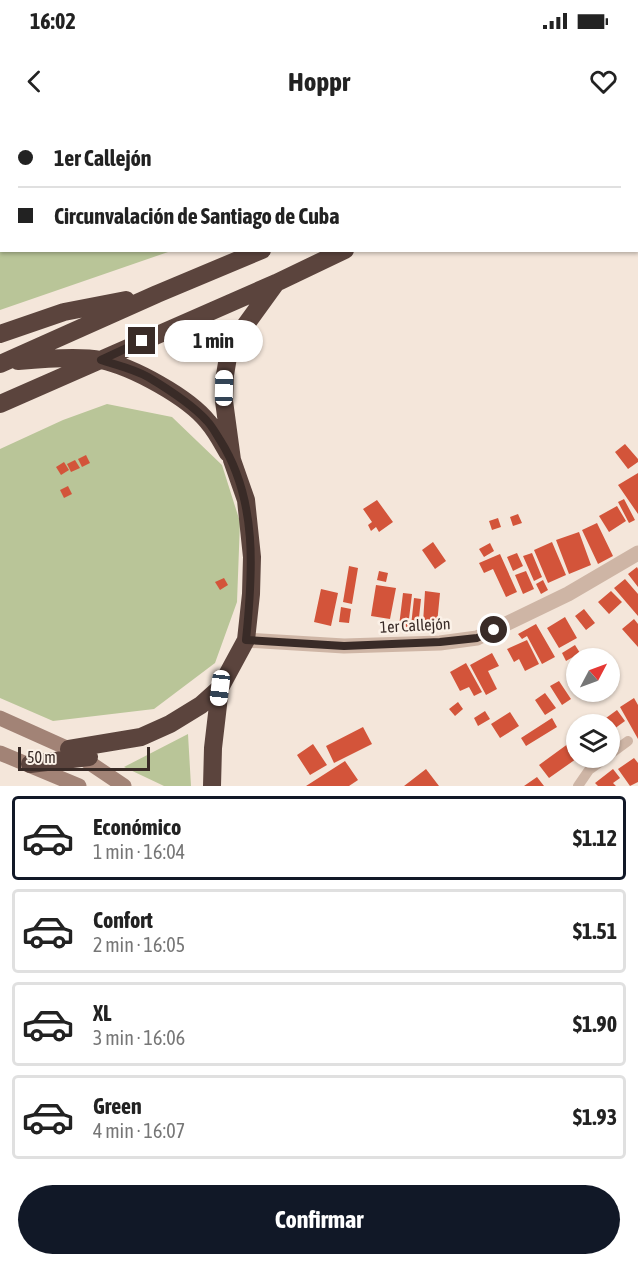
<!DOCTYPE html>
<html lang="es">
<meta charset="utf-8">
<style>
:root{--surface:#fff;--page:#f6f6f6;--text:#222;--muted:#767676;--line:#e0e0e0;--accent:#111827}
body{margin:0;font-family:"Asap Condensed",sans-serif;background:var(--page);color:var(--text);height:100vh;display:flex;flex-direction:column;font-size:22px;white-space:nowrap}
*{box-sizing:border-box;margin:0}
p{font-size:20px;color:var(--muted)}
.icon{flex:none;width:33px;height:33px;fill:none;stroke:currentColor;stroke-width:2;stroke-linecap:round;stroke-linejoin:round}
.map{position:relative;height:666px;overflow:hidden}
.details{display:flex;flex-direction:column;background:var(--surface);flex:1}
.details>*{flex:none}
.top-card{position:absolute;left:0px;top:0px;width:639px;height:132px;box-shadow:0 2px 4px #0004;display:grid;align-content:center;height:132px;padding:0 18px;background:var(--surface)}
.needle{width:39px;rotate:49deg}
.fabs{position:absolute;left:566px;top:528px;display:grid;gap:12px}
.fabs a{display:grid;place-items:center;width:54px;height:54px;border-radius:50%;background:var(--surface);box-shadow:0 2px 4px #0004;font-size:30px}
.scale{position:absolute;left:18px;bottom:15px;width:132px;box-sizing:border-box;padding-left:6px;border:3px solid #392b27;border-top:0;font-size:16px;line-height:21px;white-space:nowrap;color:#392b27;-webkit-text-stroke:4px #fbf1e7;paint-order:stroke}
.end{position:absolute;width:27px;height:27px;margin:-14px;border:8px solid #392b27;background:#fff;box-shadow:0 0 0 3px #fff}
.from{border-radius:50%}
.bubble{position:absolute;height:42px;border-radius:21px;background:var(--surface);box-shadow:0 2px 4px #0004;font-size:20px;font-weight:700;line-height:42px;text-align:center}
.car{position:absolute;width:18px;height:36px;margin:-18px -9px;border-radius:8px;box-shadow:0 0 4px 2px #0007;background:linear-gradient(#fff 24%,#345 0 40%,#fff 0 76%,#345 0 86%,#fff 0)}
.top-card b{display:flex;align-items:center;gap:21px;height:57px;font-size:22px}
.top-card b+b{border-top:2px solid var(--line)}
.top-card i{width:15px;height:15px;background:var(--text)}
ul{padding:10px 0 0;list-style:none}
li{display:flex;align-items:center;gap:18px;height:84px;margin:0 12px 9px;padding:0 6px;border:3px solid var(--line);border-radius:6px}
li div{flex:1}
li b{display:block;font-size:22px}
li em{font-style:normal;font-weight:700}
li.current{border-color:var(--accent)}
li>.icon{width:54px;height:54px;stroke-width:1.5}
.cta{display:flex;gap:12px;margin-top:auto;padding:12px 18px}
.cta a{flex:1;height:69px;border-radius:36px;background:var(--accent);color:#fff;font-size:24px;font-weight:700;line-height:69px;text-align:center}
.status{display:flex;justify-content:space-between;align-items:center;height:42px;padding:0 30px;background:var(--surface);direction:ltr}
.status svg{height:16px;fill:currentColor}
header{display:flex;justify-content:space-between;align-items:center;height:78px;padding:0 18px;background:var(--surface);font-size:27px;font-weight:700}
.map>svg:first-child{display:block}
</style>
<div class="status"><b>16:02</b><svg viewBox="0 0 49 12"><path d="M0 12V9h3v3zM5 12V6h3v6zM10 12V3h3v9zM15 12V0h3v12zM26 1h20v11H26zM47 4h2v5h-2z"/></svg></div>
<header><svg class="icon" aria-label="back" viewBox="0 0 24 24"><path d="M15 5l-7 7 7 7"/></svg>Hoppr<svg class="icon" aria-label="heart" viewBox="0 0 24 24"><path d="M12 20l-8-8c-3-5 5-10 8-4 3-6 11-1 8 4z"/></svg></header>
<div class="map">
<svg width="638" height="666" viewBox="0 0 638 666">
<rect width="100%" height="100%" fill="#f4e6da"/>
<path fill="#b9c598" d="M0,0H476L2,2V130L171,131L0,190Z
M107,284L172,297L222,345L240,402L237,482L215,543L154,589L53,601L0,578V329L63,300Z
M188,614L191,666H164L124,647Z"/>
<path fill="#d3543a" d="M625,324L638,339V342L628,349L615,332Z
M86,335L90,343L82,347L78,339Z
M75,340L80,348L71,352L67,344Z
M64,342L69,350L61,355L56,347Z
M638,353V394L618,365Z
M68,366L72,374L64,378L60,370Z
M624,379L635,400L629,403L618,382Z
M377,380L393,402L379,412L376,407L371,411L368,405L372,402L363,389Z
M617,386L626,401L609,412L599,396Z
M518,394L522,403L513,406L510,397Z
M498,398L501,407L492,410L489,401Z
M597,403L613,436L598,444L582,410Z
M579,412L591,445L569,454L556,420Z
M433,422L446,441L435,449L422,430Z
M552,422L566,455L548,463L534,430Z
M490,423L494,431L484,437L479,429Z
M517,433L523,446L513,451L507,437Z
M532,433L542,457L534,461L523,436Z
M500,434L517,472L506,477L493,449L484,453L479,443Z
M349,446L358,448L352,484L343,482Z
M637,447L638,449V467L628,454Z
M379,451L388,453L386,462L377,460Z
M526,451L534,469L523,474L515,455Z
M224,458L228,465L220,470L215,462Z
M625,459L638,474V496L614,468Z
M543,460L548,470L541,474L536,464Z
M376,465L396,468L390,499L371,496Z
M321,469L338,473L331,506L314,502Z
M425,471L440,473L437,504L423,503Z
M611,471L622,482L609,494L598,482Z
M403,473L412,474L408,507L399,506Z
M414,478L421,479L418,507L411,506Z
M341,487L351,489L349,503L339,502Z
M584,489L595,503L586,510L575,496Z
M565,497L577,518L559,528L547,508Z
M634,499L638,504V527L622,509Z
M536,504L555,537L542,544L527,516L522,519L518,514Z
M527,520L539,544L525,551L519,539L514,542L507,529Z
M575,525L580,533L566,541L562,533Z
M492,533L499,546L488,551L497,569L486,575L470,545Z
M466,543L482,572L474,576L469,567L460,571L450,552Z
M559,561L571,579L562,585L550,566Z
M545,573L556,588L545,595L535,580Z
M634,578L638,585V619L620,587Z
M458,582L463,589L455,596L449,589Z
M617,590L625,601L614,609L606,598Z
M485,591L490,599L478,606L474,598Z
M510,592L519,606L500,618L491,604Z
M552,598L557,607L526,626L521,618Z
M363,607L372,624L334,643L326,626Z
M576,618V639L549,658L539,645Z
M313,624L327,645L310,655L297,635Z
M634,638L638,643V662L630,666L618,649Z
M345,641L358,660L349,666H306Z
M426,649L439,666H404Z
M613,649L620,658L613,663L616,666H598L595,663Z
M537,657L544,666H524Z"/>
<g fill="none" stroke-linecap="round" stroke-linejoin="round">
<path stroke="#ceb5a5" stroke-width="10" d="M609,635L628,621
M578,666L589,650L606,638"/>
<path stroke="#ceb5a5" stroke-width="15" d="M246,520L344,526L440,523L477,518L568,474L638,433"/>
<path stroke="#a28376" stroke-width="15" d="M0,598L69,629L124,666
M0,633L79,666"/>
<path stroke="#5b443d" stroke-width="18" d="M537,2L540,0
M604,2L606,0
M0,214L64,192L126,180
M18,241C40,239 80,236 101,240C133,247 188,277 208,302C216,311 222,323 228,333
M0,244L157,174L262,130
M0,284L276,163L345,130
M69,629L141,617L170,604L201,585L220,568L246,520L251,474L252,437L246,380L232,340L224,281L225,255L228,237L234,221L276,163
M30,644L89,637
M212,666L213,628L220,568"/>
</g>
<g fill="none" stroke-linecap="round" stroke-linejoin="round">
<path stroke="#392b27" stroke-width="8" d="M142,221L101,240C116,245 134,249 148,257C168,269 192,284 207,301C212,306 216,314 220,320C258,380 253,452 246,520L344,526L440,522L477,518L494,510"/>
</g>
<g text-anchor="middle" stroke-width="5" stroke-linejoin="round" paint-order="stroke">
<g font-size="16" fill="#392b27" stroke="#fbf1e7">
<text transform="translate(415 505) rotate(-3)" y="6">1er Callejón</text>
</g>
</g>
</svg>
<div class="fabs">
<a><svg class="needle" viewBox="-14 -14 28 28"><path d="M0-13l5 13h-10z" fill="#e53935"/><path d="M0 13l5-13h-10z" fill="#767676"/></svg></a>
<a><svg class="icon" aria-label="layers" viewBox="0 0 24 24"><path d="M12 4l9 5-9 5-9-5zM3 14l9 5 9-5"/></svg></a>
</div>
<div class="scale">50 m</div>
<i class="end from" style="left:494px;top:510px"></i>
<i class="end" style="left:142px;top:221px"></i>
<div class="bubble" style="left:164px;top:200px;width:99px">1 min</div>
<i class="car" style="left:224px;top:268px;rotate:1deg"></i>
<i class="car" style="left:220px;top:568px;rotate:187deg"></i>
<div class="top-card">
<b><i class="from"></i>1er Callejón</b>
<b><i></i>Circunvalación de Santiago de Cuba</b>
</div>
</div>
<section class="details">
<ul>
<li class="current"><svg class="icon" aria-label="car" viewBox="0 0 24 24"><path d="M5 17H2v-5l4-1 3-4h7l3 4 3 1v5h-3M9 17h6M6 11h13"/><circle cx="7" cy="17" r="2"/><circle cx="17" cy="17" r="2"/></svg><div><b>Económico</b><p>1 min · 16:04</p></div><em>$1.12</em></li>
<li><svg class="icon" aria-label="car" viewBox="0 0 24 24"><path d="M5 17H2v-5l4-1 3-4h7l3 4 3 1v5h-3M9 17h6M6 11h13"/><circle cx="7" cy="17" r="2"/><circle cx="17" cy="17" r="2"/></svg><div><b>Confort</b><p>2 min · 16:05</p></div><em>$1.51</em></li>
<li><svg class="icon" aria-label="car" viewBox="0 0 24 24"><path d="M5 17H2v-5l4-1 3-4h7l3 4 3 1v5h-3M9 17h6M6 11h13"/><circle cx="7" cy="17" r="2"/><circle cx="17" cy="17" r="2"/></svg><div><b>XL</b><p>3 min · 16:06</p></div><em>$1.90</em></li>
<li><svg class="icon" aria-label="car" viewBox="0 0 24 24"><path d="M5 17H2v-5l4-1 3-4h7l3 4 3 1v5h-3M9 17h6M6 11h13"/><circle cx="7" cy="17" r="2"/><circle cx="17" cy="17" r="2"/></svg><div><b>Green</b><p>4 min · 16:07</p></div><em>$1.93</em></li>
</ul>
<div class="cta"><a>Confirmar</a></div>
</section>
